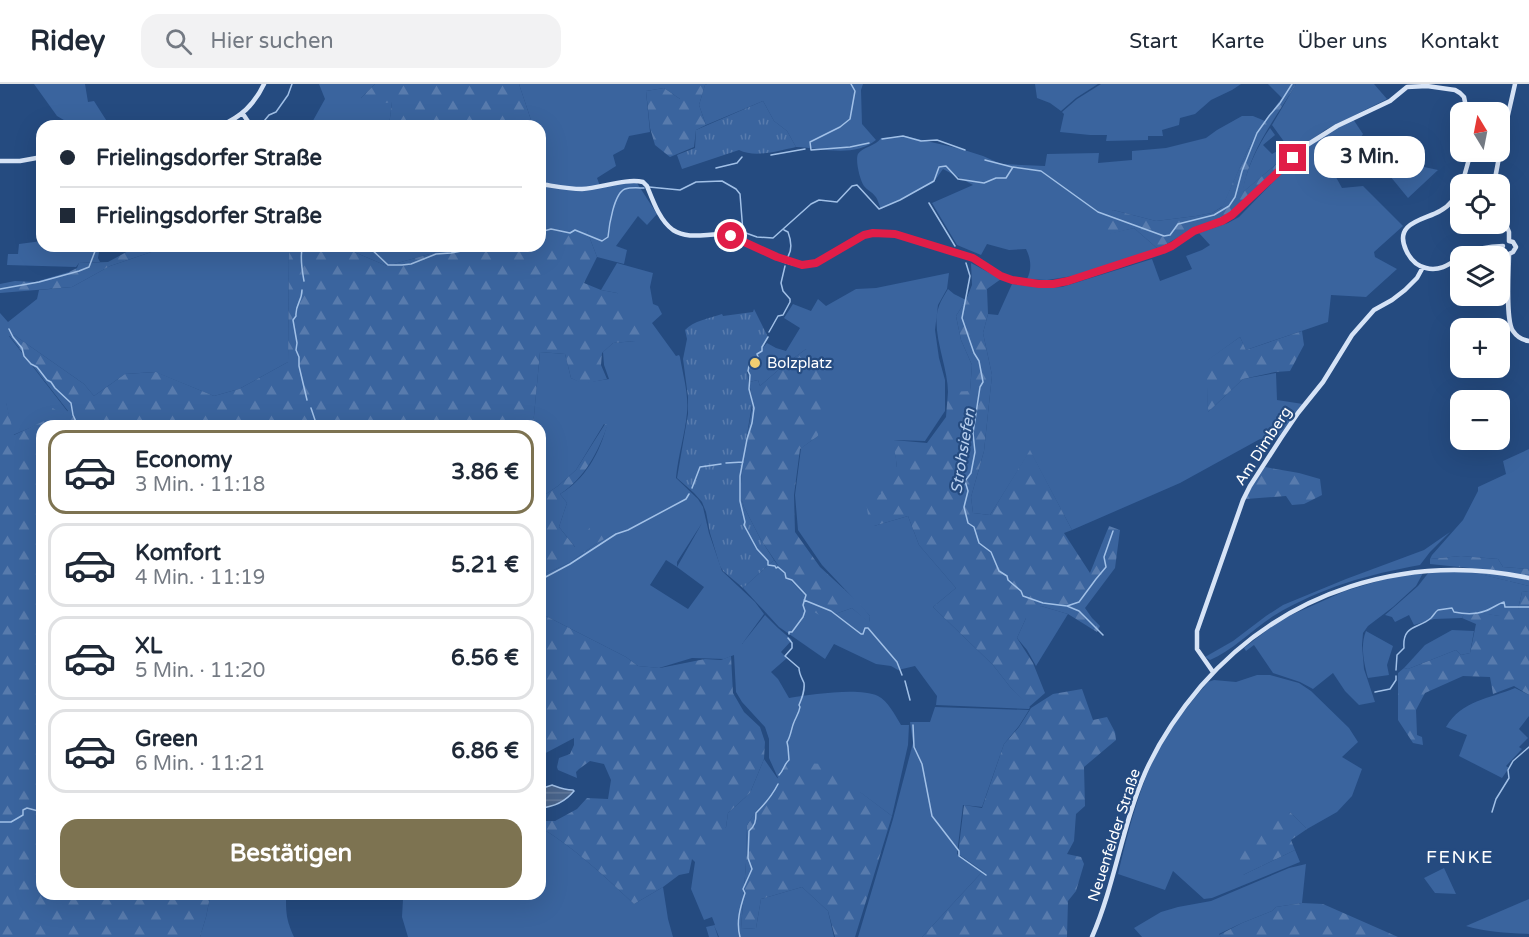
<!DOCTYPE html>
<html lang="de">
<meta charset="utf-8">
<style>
:root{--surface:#fff;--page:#f2f2f3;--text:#1f2937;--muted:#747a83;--line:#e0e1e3;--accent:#7d7351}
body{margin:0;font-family:"Varela Round",sans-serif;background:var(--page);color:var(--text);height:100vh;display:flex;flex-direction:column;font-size:22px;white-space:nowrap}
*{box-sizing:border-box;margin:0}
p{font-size:20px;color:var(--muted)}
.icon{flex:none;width:33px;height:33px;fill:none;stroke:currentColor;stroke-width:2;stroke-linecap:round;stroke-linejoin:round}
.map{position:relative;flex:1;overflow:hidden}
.sheet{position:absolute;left:36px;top:336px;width:510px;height:480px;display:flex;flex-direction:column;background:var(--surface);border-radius:18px;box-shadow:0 6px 24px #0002}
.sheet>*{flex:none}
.banner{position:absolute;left:36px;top:36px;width:510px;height:132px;border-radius:18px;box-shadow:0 6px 24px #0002;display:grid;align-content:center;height:132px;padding:0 24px;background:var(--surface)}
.needle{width:39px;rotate:350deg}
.tools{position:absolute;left:1450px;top:18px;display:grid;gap:12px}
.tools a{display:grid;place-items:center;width:60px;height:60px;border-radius:12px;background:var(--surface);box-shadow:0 6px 24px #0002;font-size:30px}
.end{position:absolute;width:27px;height:27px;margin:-14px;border:8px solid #e11d48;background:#fff;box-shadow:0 0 0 3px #fff}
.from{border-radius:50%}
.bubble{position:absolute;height:42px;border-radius:18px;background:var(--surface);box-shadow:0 6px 24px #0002;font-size:20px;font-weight:700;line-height:42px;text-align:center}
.banner b{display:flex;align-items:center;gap:21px;height:57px;font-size:22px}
.banner b+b{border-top:2px solid var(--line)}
.banner i{width:15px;height:15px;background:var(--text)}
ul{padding:10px 0 0;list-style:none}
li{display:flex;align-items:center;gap:18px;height:84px;margin:0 12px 9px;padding:0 12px;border:3px solid var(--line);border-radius:18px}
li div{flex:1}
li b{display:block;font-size:22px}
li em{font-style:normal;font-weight:700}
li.current{border-color:var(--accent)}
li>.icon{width:54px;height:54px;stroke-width:1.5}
.primary-button{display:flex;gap:12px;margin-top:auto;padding:12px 24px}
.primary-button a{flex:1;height:69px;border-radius:18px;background:var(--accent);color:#fff;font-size:24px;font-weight:700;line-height:69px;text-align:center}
header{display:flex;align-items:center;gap:36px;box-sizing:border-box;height:84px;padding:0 30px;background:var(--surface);border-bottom:2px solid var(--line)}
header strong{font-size:28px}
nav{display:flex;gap:33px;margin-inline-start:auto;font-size:21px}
.search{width:420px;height:54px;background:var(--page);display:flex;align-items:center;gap:15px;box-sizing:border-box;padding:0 21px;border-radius:18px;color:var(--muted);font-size:22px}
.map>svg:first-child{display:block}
</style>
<header>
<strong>Ridey</strong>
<div class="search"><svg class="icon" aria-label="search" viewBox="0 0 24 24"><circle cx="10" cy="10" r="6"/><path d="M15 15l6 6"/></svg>Hier suchen</div>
<nav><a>Start</a><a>Karte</a><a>Über uns</a><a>Kontakt</a></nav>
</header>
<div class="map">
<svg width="1529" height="853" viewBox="0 0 1529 853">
<defs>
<pattern id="forest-firs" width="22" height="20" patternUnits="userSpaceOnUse" patternTransform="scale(1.5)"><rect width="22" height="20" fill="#3a649e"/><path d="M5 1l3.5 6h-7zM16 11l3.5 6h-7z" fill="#587bad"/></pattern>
<pattern id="park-tufts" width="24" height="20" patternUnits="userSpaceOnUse" patternTransform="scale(1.5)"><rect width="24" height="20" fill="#3a649e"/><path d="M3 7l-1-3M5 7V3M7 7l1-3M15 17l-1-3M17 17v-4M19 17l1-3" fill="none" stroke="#587bad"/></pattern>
<pattern id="water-rules" width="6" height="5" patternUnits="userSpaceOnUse" patternTransform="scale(1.5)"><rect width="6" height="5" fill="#49648b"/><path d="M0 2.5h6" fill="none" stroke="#647b9c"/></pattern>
</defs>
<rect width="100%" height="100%" fill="#254b80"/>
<path fill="#3a649e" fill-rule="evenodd" d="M34,0H85L88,18L94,17L108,39L99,42H70L69,39L57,32Z
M319,0H375L361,14L392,18L389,42H310L325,15Z
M519,0H687V15H680L664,4L646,7L650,48L629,52L624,65L613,71L616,82L597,94L600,102L629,97L637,99L657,130L647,141L638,132L616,162L627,166L624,180L597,173L587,147H540V42H533Z
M707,0H863L861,6L862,40L876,56C854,74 822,64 796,63L787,47L774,37L763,17L706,41L699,21L705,1Z
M1035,0H1098L1076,14L1061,27L1050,19L1037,14Z
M1101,0H1241L1232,6L1211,16L1195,30L1180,34L1179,41L1162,46L1163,52H1148V56L1106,57L1107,51H1090L1060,48L1064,30L1062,28L1077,15Z
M1296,0H1374L1387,15L1325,46L1293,70L1272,41Z
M1242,32H1253L1265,37L1247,67L1223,122L1212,129L1196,132L1156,137L1113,126L1102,151L1134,144L1158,165L1073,192L1047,196L1027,195C1032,185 1031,175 1026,165L1009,166L987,160L981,171L957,161L932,119L973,101L943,85L933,99L881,125C879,121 878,115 875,112C872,108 867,106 864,102C860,97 855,76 858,70C862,63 876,62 881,54L905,52L961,65L983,72L1001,80L1045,82L1047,70L1099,69L1098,79L1132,76V67L1166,64L1206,54L1217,46Z
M1353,35L1363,50L1358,58L1327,77L1342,104L1363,102L1403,142L1374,168L1375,173L1397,185L1366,213L1331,211L1328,238L1246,266L1240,253L1207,277L1208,328L1243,295L1276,289L1277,316L1303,320L1279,352L1260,355L1180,399L1072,446L1030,367L990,431L973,429L971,413L984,367L992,291L983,249L988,230L998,231L1012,200L1043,204L1062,203L1152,175L1160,197L1192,185L1186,172L1202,166L1210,161L1199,149L1228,139L1239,133L1308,62L1329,48Z
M1270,44L1275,51L1263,61L1272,70L1283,64L1287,71L1242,109C1246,86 1257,63 1270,44Z
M1401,78L1438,86L1408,114L1390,92Z
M42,157V162H100L98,174L100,178L79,179L76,183L7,181L8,170H18L19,160Z
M169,162H297L289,165L288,278L239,305L214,312L155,288L125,290L94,312L84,300L14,251L9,252L68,328L13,351L6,319L0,318V229L8,238L37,215L39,206L72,203L110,182Z
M340,162H458L387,182Z
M617,179L653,189L650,203L653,220L658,222L662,230L652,239L676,272L679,271L680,273C683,291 689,311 687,329C685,350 678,372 676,394L698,415L703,423L709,449L722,487L755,518L764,530L742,560L765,531L778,544L792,556L781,568L787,574L771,588L778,595L789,614C811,611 857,603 878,612C888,617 895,631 901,641H909L908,661L892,732L861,709L788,678L778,694L769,674V655L765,643L742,618L736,608L734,571L724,575L692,574L659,584L638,582L626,573L540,529V492L569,479L597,459L615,449L576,464L559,443L567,419L560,410C585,396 600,368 607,341L604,340L576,386L558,402L540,414V342H533L540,268L565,270L571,294L583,299L609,295L604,281L603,268L613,259L635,257L617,209L601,206ZM702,439L677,483L704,503L688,525L650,501L666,476L677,483V478Z
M949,189L947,205L938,221L935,246L939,274L945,296V327L925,357L894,356L897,384L881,410L874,442L908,432L919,461L956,504L933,523L993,581L1011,604L1030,623L1029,625L936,621L937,612L915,582L898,586L891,582L876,580L834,560L825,575L779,543L743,504L774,476L782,487L802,509L835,530L852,524L869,538L870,532L822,481L798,446L795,411L801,364L818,352L806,265L783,282L760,302L758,296L749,298C746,276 754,274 767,259L776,264L786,267L800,244L784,234L793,220L811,227L818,215L826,222L856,205L876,204Z
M948,205L954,210L966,216L956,232L961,256L972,281L970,308H948C948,282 930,246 939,222C941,216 945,210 948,205Z
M1529,365V485L1503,483L1498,475L1461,472L1430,475L1432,471L1463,436L1478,407V403L1506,390L1503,377Z
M1450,448L1430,468L1420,481C1369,490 1320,504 1275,531C1254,544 1232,567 1210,576L1205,573L1233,557L1266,532L1283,521L1346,495L1424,466Z
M1429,488H1472L1529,502V507L1522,508L1518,525L1499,532L1466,527L1462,534L1434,535L1414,541L1409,531L1395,538L1392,533L1385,531L1418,502Z
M1423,489L1416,502L1393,523L1368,542L1363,549L1362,561L1364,585L1375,618L1359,621L1345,607L1333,589L1313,605L1300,598L1273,589L1254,561L1246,567L1244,564L1280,536L1345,507L1395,492Z
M1041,522L1068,530L1036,582L1027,566L1017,554L1026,534Z
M1452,546L1474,547L1470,569L1461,571L1456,566L1408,585L1404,584L1425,561Z
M1366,547L1393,562L1387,581L1389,591L1368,594C1364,580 1360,561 1366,547Z
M1257,591H1270L1299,599L1311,607L1349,644L1358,658L1342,673L1362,685L1352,712L1337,728L1307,745L1290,728L1243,791L1295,766L1300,778L1212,814L1204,815L1173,787L1165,806L1118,790C1128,747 1141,695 1163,657C1176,636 1192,617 1208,598L1214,596L1236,598Z
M1515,604L1529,611V632L1519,645L1528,654L1519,663L1522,665L1506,682L1509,684L1502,694L1459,672L1467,651L1446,643C1462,616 1489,615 1515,604Z
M935,623L1029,626L1019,642L1004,660L982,723L963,721L957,770L983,787L922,853H858L893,735L913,659L910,638H930Z
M764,675L778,695L747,741L746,779L741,845L756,844L761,815L802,803L828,827L834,853H719L714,841L718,853H709L706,843L715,841L712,833L704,836L691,805L695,778L692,775L726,743L728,729L750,709Z
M540,743C575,764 604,792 634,820L663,803L668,835L673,853H408L402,833L403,815L429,810H540Z
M1306,780L1302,819L1276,823L1272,827L1242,839L1219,850L1221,853H1142L1134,844L1161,828L1178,823L1211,817L1289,784Z
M1444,784L1456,810L1435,809L1424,794Z
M223,810H286C286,829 286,835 294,853H200L206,833L210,813L220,814Z
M1529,815V850C1508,849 1486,848 1466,842Z"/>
<path fill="url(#forest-firs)" d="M375,0H519L533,42H389L392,18L365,22L361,14Z
M687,0H707L705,1L699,21L706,41L696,46L694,63L670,73L655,61L650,44L646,7L664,4L680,15H687Z
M1268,0H1296C1276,34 1248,68 1243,108L1286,72L1290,75L1227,132L1196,143L1158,165L1134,144L1102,152L1092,148L1113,126L1156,137L1196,132L1212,129L1222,123L1247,67L1265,37L1282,14Z
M540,147H587L597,173L584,199L601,206L617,209L651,247L635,257L613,259L602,269L601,281L607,295L583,300L571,294L565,270L540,268L533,342H42V810H223L220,814L210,813L206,833L200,853H0V318H6L14,351L44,337L48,321L62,330L68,327L9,251H14L84,300L94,312L125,290L156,288L214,312L239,305L288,278L289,165L297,162H340L387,182L458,162H540Z
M132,162H169L110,182L72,203L0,209V200L15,197L35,198L69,188L77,184L79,179L108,178L132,165Z
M971,179L1001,195L987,205L988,230L983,249L992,291L984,367L971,413L973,429L990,431L1030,366L1072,446L1064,449L1090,489L1109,442L1120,446L1115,484L1085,524L1092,534L1100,542L1097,548L1068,530L1041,522L1034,536L1026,534L1017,554L1033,579L1045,609L1029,623L1011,604L993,581L933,523L956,504L919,461L908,432L874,442L869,437L866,418L881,410L875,391L897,383L893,356L927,359L946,333L948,308L970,307L972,281L961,256L956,232L966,216L972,201Z
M1302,247L1304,261L1290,287L1275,288L1243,295L1208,328L1206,277L1240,253L1246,266Z
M806,265L824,292L818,352L800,365L794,411L795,448L820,483L858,518L870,532L869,539L852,524L835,530L831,538L804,522L802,509L782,487L761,456L744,423L740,410L744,369L753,320L749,298L758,296L760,302L783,282Z
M605,340H608C598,368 585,394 560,410L567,419L559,443L575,463L594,438L616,449L597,459L569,479L540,492V414L558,402L576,386Z
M1265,383L1299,389L1320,395L1322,411L1304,420L1292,421L1286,412L1246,415L1252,402Z
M1461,472L1498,475L1503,483L1529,485V502L1471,488L1469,484L1430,480V475Z
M1529,507V611L1514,602L1493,610L1490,593L1463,592L1425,609L1416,626L1417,651L1422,653L1423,661L1413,659L1398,636V589L1404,584L1408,585L1456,566L1461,571L1470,569L1476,540L1462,534L1466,526L1499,532L1504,521L1518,525L1522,508Z
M540,529L626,573L638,582L660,584L705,575L721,576L731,572L733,609L744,628L760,643L765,658L764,675L750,709L728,729L726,743L706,777L692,775L689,789L679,791L663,803L634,820C604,792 575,764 540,743V737H555L577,725L587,714L608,715L611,696L604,680L590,677L579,685L576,688L577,694L558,686L557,683L559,674L570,670L574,661V654L540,672Z
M1082,605L1093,636L1107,633L1115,648L1116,656L1084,683L1085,722L1076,730L1074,757L1067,770L1081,773L1084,780L1076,807L1068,817L1067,853H922L983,787L958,770L964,721L982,724L1004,660L1019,643L1031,624L1053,610Z
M788,678L823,680L892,732L855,853H835L828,827L802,803L761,815L756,844L741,845L746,779L747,741Z
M1290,728L1307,745L1291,756L1295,766L1243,791L1233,769Z
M1302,819L1323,820L1398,853H1221L1219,851L1242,839L1272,827L1276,823Z"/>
<path fill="url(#park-tufts)" d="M763,17L774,37L787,47L796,63C778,67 755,74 739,66L682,85L677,71L695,64L696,46Z
M754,225L768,253L757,277L753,280L749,279L747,288L752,320L744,369L740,410L744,423L761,456L774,476L743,504L723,487L720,482L710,449L706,428L702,418L694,409L677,394L688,330V313L683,275L687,255L685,246C693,237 710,234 722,230L723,232L753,228Z"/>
<path fill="url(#water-rules)" stroke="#a1c0e7" stroke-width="1.5" d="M552,701C560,704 564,706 573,706L574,707C565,718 554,723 540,724V705Z"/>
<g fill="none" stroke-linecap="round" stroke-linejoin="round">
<path stroke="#a1c0e7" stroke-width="1.5" d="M851,0L855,7L850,35L840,43L810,58L811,66L850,63L869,59
M260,42L269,31L276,28L288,11L292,0
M882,55L903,52L921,57L937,56L965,66
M771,71L805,65
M985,76L1012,83
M716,84L737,79L742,73
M649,103L680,106L696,98L722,97L736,105L740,110L743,148L757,153L773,154L811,120L819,116L837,118L852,102L857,101L879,125L900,116L934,97L939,83L946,82L958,95L984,99L996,94H1006L1013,83L1041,87L1098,128L1164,152L1170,151L1178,140L1214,131L1229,122L1235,113L1242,87L1257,49L1269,32L1280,19L1292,0
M929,119L955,162
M784,146L788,148C791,156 793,166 787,174
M540,148L551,145L570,149L575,146L602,157L608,153C609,142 614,109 625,105C631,103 639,104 644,104
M298,162L299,165H302C300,176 302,186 304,197
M368,162L388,181H402L411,180L436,170L451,169L477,164L478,162
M966,179L970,192L962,234L974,269L979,277L983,298L980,303L973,349L975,368L971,389L965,397L968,407L964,423L968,439L974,443L979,459L991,468L999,487L1007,492L1008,496L1021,507L1023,512L1043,519L1067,522L1079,518L1096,495L1106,483L1104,473L1113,447
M0,205L39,198L79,187L89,183L97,162
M302,206C302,218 295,220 296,232L293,236L297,259L296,266L299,273V282L307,316
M9,245L13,253L22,264L24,272L31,280L37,283L47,296L51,298L55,304L71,319L73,331L78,342
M769,248L778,232L783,231L790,218V215L783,207L781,199L785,182
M768,253L762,263V267L757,270L758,273L749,282L748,287L750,291L749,305L754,324L752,339L747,355L740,392V417L745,438L744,441L757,465L768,477V481L775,482L776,484L778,483L785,489L786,494L792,496L806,511L803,521L805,527L803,533L792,548H789V550
M311,324L317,342
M726,379L743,378
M692,404L700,383L721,380
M540,496L570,480L616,450L628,446L686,415L689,410
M804,516L831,527L861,550H863L865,544H868L897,578L902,591
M1067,522L1079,527L1103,551
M1396,586L1397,571L1404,564C1402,540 1419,545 1431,534C1434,531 1435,528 1438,526L1452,524L1454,528C1464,530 1475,531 1485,527C1492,525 1497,520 1504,518L1505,523H1529
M905,597L910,616
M1375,608L1390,605L1396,596V592
M913,641L914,663L922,680L932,732L959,767V772L986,791
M779,691C784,686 784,680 789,676L788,663L787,658C791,652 791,645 794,638C796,633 799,629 800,623L799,621C802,614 805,607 804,599C802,594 799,590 799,584L785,572L792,564V559L788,554
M1492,728L1496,715L1509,694L1508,686L1513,677L1529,663
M0,738H11L23,731V726L27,724L42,728
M740,853C736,838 740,824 745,809L743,805L752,785L748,774L749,747C755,742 756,737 756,729C764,721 773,710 778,700"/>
<path stroke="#d6e3f6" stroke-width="4.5" d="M243,30L251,42
M220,42C241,33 254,21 264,0
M1500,66L1515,0
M0,77H20L42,73
M540,100C554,102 568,105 582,105C601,104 626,94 643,98L647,102C653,117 660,137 673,146C692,158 714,146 733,152C757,161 790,188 815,179L856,155L864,151L883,149L895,150L963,170L983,180L1001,191L1012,196L1047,200L1068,197L1163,166C1174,161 1182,153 1193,148C1208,140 1224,137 1237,127L1307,61L1337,42L1390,17L1407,3L1427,2L1455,6L1460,9L1464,13L1467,28
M1462,100L1471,68
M1494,100L1500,68
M1461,102C1456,113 1451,121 1440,127C1425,136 1393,138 1406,166C1410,175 1417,182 1426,184C1439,188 1450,180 1461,173
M1500,126L1509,148V157
M1509,157L1513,158L1516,163L1513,168L1509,170
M1509,170C1509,186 1505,236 1513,247C1517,253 1522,256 1529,257
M1462,172C1475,165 1488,162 1503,162
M1213,588L1197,565V547L1243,416L1250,402L1281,354L1298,329L1323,298L1352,251L1374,226L1392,216L1405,206L1417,194L1423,183
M1092,853C1115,800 1122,742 1145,689C1159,657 1179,628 1201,602C1284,507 1406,468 1529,494"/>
</g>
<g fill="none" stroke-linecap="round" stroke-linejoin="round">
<path stroke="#e11d48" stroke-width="8" d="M731,152L777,173L802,181L816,179L864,151L873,149L895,150L973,174L1001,192L1012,196L1039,200H1053L1068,197L1163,166L1172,162L1194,147L1222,137L1232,131L1293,74"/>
</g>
<circle fill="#f0ce71" stroke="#254b80" stroke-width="2" cx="755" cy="279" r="6"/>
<g text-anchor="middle" stroke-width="4.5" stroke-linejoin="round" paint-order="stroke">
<g font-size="15" fill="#fff" stroke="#254b80" text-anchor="start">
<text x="767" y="284">Bolzplatz</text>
</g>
<g font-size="15" fill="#fff" stroke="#254b80">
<text transform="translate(1263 362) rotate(-57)" y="5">Am Dimberg</text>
<text transform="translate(1114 751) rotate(-72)" y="5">Neuenfelder Straße</text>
</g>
<g font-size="16" font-style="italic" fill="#b8cfee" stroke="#254b80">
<text transform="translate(962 367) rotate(-81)" y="6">Strohsiefen</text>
</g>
<g font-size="18" letter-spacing="1.5" fill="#fff" stroke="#254b80">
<text x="1460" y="779">FENKE</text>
</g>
</g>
</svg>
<div class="tools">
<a><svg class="needle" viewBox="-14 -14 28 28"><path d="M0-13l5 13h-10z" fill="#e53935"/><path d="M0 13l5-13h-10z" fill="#747a83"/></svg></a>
<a><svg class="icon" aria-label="locate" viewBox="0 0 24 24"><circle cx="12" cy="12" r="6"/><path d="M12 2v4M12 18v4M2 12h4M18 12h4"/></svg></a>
<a><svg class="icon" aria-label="layers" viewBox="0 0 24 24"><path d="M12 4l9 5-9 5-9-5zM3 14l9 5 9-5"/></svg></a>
<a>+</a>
<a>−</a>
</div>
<i class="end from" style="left:731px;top:152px"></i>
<i class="end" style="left:1293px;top:74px"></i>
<div class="bubble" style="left:1314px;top:52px;width:111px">3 Min.</div>
<div class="banner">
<b><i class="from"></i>Frielingsdorfer Straße</b>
<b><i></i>Frielingsdorfer Straße</b>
</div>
<section class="sheet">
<ul>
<li class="current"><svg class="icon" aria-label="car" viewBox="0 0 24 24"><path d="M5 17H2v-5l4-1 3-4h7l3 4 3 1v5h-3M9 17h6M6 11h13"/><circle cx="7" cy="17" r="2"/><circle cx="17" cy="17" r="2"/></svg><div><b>Economy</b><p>3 Min. · 11:18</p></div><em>3.86 €</em></li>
<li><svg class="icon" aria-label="car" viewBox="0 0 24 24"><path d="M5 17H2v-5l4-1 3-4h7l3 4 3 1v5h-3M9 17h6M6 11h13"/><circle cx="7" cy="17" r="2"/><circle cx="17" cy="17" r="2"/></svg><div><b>Komfort</b><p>4 Min. · 11:19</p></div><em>5.21 €</em></li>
<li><svg class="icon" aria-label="car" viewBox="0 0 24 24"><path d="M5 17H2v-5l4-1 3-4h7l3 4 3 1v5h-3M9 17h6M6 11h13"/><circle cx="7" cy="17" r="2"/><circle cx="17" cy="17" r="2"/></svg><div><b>XL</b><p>5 Min. · 11:20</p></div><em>6.56 €</em></li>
<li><svg class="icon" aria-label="car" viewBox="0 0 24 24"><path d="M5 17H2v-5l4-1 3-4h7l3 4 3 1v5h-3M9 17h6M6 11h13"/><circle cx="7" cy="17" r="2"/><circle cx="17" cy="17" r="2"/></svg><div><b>Green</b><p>6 Min. · 11:21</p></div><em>6.86 €</em></li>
</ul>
<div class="primary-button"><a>Bestätigen</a></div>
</section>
</div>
